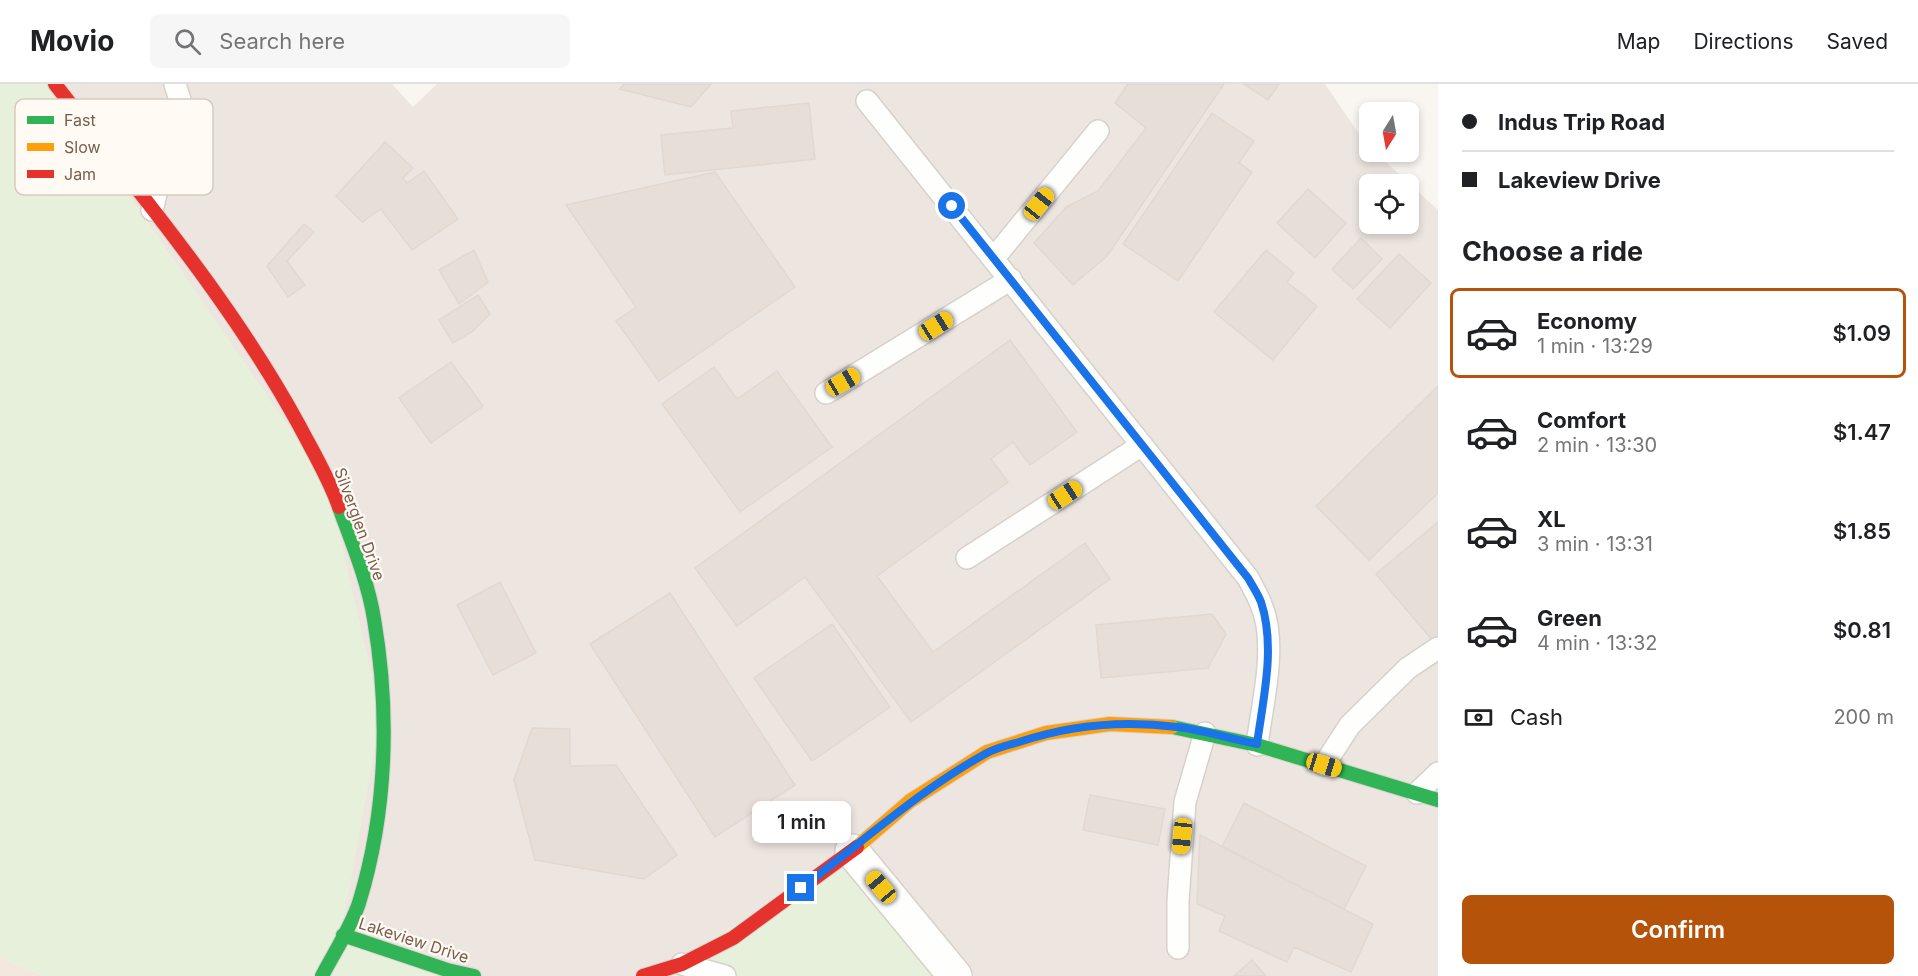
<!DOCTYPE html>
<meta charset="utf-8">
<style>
:root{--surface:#fff;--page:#f6f6f6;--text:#202124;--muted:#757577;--line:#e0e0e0;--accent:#b45309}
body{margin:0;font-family:Inter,sans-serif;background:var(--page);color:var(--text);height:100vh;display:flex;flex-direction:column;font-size:22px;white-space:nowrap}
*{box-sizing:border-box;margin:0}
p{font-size:20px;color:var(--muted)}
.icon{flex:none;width:33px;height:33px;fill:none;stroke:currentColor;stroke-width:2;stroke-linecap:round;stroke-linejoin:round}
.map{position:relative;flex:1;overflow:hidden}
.side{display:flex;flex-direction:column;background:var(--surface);width:480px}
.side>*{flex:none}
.top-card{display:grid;align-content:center;height:132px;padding:0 24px;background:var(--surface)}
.needle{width:39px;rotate:191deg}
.tools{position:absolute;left:1359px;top:18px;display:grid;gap:12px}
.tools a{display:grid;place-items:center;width:60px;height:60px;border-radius:9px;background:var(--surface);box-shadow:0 3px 9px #0003;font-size:30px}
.end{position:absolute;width:27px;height:27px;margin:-14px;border:8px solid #1a73e8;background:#fff;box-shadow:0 0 0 3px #fff}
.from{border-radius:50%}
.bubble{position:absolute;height:42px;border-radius:9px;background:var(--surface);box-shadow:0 3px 9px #0003;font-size:20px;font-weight:600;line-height:42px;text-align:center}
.car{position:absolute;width:18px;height:36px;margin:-18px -9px;border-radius:8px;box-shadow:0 0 4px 2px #0007;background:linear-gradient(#f5c518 24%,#345 0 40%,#f5c518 0 76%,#345 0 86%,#f5c518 0)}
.top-card b{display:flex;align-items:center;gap:21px;height:57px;font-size:22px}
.top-card b+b{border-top:2px solid var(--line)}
.top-card i{width:15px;height:15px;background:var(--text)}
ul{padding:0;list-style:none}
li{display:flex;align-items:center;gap:18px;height:90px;margin:0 12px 9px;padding:0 12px;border:3px solid transparent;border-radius:9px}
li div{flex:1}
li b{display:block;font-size:22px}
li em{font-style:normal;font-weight:600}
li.active{border-color:var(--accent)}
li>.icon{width:54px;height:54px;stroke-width:1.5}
h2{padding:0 24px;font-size:27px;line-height:72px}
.pay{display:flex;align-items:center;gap:15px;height:66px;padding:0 24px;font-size:22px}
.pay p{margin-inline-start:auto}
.primary-button{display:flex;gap:12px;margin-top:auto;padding:12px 24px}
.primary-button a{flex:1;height:69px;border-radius:9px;background:var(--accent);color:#fff;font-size:24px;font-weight:600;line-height:69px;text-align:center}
header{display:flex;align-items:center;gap:36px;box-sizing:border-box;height:84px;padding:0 30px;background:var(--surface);border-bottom:2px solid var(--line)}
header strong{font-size:28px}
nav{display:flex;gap:33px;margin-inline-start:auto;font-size:21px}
.search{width:420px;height:54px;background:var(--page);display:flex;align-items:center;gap:15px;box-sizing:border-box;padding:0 21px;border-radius:9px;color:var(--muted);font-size:22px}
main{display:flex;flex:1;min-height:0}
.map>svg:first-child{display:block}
</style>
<header>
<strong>Movio</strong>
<div class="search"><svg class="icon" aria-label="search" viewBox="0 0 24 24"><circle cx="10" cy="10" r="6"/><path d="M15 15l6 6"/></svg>Search here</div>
<nav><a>Map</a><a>Directions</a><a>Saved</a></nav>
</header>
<main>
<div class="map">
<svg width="1438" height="892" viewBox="0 0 1438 892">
<rect width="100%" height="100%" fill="#f9f5f0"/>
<path fill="#f2e8de" d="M0,873L45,892H0Z"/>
<path fill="#ede5e0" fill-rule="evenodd" d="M53,0H392L413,23L437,0H1325L1361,53L1369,62L1370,68H1375L1438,126V892H464L341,850ZM1370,100H1408V140H1370Z"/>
<path fill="#e7f0db" d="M0,0H53L328,400L381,632L341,850L464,892H45L0,873Z
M854,768L960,892H653Z"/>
<path fill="#e6ded7" stroke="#e2d8d2" stroke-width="1.5" d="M624,0H711L691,23L620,5Z
M1128,0H1224L1107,172L1073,201L1034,159L1066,123L1098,107L1146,44L1115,19Z
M1244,0H1279L1268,16Z
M809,19L815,75L665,91L661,51L733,44L731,27Z
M1212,29L1254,57L1239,79L1252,88L1178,197L1123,160Z
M385,58L413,84L403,94L407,99L424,87L458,135L412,166L381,125L362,138L336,112Z
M715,88L795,203L659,297L616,237L636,223L566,121Z
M1308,105L1346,139L1315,174L1277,139Z
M304,140L314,148L287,177L305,201L288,213L267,182Z
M1361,154L1382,175L1353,205L1332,185Z
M474,166L488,198L459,220L439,186Z
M1266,166L1294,189L1287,198L1317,222L1273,276L1214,228Z
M1399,170L1431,199L1390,244L1357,215Z
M478,211L490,230L473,247L453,259L439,236Z
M1010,256L1077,348L1030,381L1013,358L991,375L1008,398L877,492L933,568L1085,459L1110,495L911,638L805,493L737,542L695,484Z
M451,278L483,322L431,359L399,314Z
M714,283L737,315L777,287L832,363L740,428L662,320Z
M1438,302V409L1369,476L1316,422Z
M1438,438V553L1433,557L1376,490Z
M500,498L536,569L493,591L457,521Z
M670,509L795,701L715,753L590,560Z
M1212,530L1226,550L1208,584L1101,594L1096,541Z
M832,540L890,623L812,677L754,594Z
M532,644L570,645V682L616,681L677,771L644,795L535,776L514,696Z
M1090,711L1165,725L1158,761L1083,746Z
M1244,719L1366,782L1344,825L1222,763Z
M1200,751L1373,840L1351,888L1294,863L1287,878L1219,847L1225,832L1197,820Z
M1252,876L1266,892H1234Z"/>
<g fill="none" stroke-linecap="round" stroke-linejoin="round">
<defs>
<path id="lane" d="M867,17L1248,494C1256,509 1264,523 1267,541C1273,579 1262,622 1257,661
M152,126L180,16L175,0
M994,174L1098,47
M826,309L1011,195
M967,474L1142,361
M1324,681L1350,641L1408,584L1438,564
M1417,709L1438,689
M1178,864V817L1185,718L1205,649
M682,880L725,892"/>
<path id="street" d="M852,767L955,892"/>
<path id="fast" d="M1172,643L1257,661L1438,716
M343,851L447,886L474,892
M322,892C334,869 351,843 359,819C387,728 390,628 374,535C368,497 352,459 339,423"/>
<path id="slow" d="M857,763L910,717L987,668L1046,649L1110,640L1172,643"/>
<path id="jam" d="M55,0C140,110 232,218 299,341C313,368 329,394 339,423
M643,892L682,880L733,854L857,763"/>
</defs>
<use href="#lane" stroke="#d7d1cb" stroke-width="24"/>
<use href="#street" stroke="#d7d1cb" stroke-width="36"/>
<use href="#fast" stroke="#d9d2cb" stroke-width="16"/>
<use href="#slow" stroke="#d9d2cb" stroke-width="16"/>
<use href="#jam" stroke="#d9d2cb" stroke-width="16"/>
<use href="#lane" stroke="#fefefd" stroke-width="21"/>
<use href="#street" stroke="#fefefd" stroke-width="33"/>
<use href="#fast" stroke="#30b455" stroke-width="14"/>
<use href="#slow" stroke="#ff9f0a" stroke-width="14"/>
<use href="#jam" stroke="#e5322d" stroke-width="14"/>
</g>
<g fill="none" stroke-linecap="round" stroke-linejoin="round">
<path stroke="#1a73e8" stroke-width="8" d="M801,804C862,759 918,707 985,670C995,664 1008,661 1019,658C1070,641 1123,636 1177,643C1204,646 1231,655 1257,660C1263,615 1276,563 1261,518C1258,510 1252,501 1248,494L952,122"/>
</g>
<g text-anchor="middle" stroke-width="4.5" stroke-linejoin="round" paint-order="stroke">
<g font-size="16" fill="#7a5c4d" stroke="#fffaf3">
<text transform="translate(360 440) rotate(70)" y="6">Silverglen Drive</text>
<text transform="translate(414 856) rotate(18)" y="6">Lakeview Drive</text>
</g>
</g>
<rect x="15" y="15" width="198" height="96" rx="9" fill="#fffaf3" stroke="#d7cbc1" stroke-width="1.5"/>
<rect x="27" y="32" width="27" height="8" fill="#30b455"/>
<rect x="27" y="59" width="27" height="8" fill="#ff9f0a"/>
<rect x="27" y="86" width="27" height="8" fill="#e5322d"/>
<g font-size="16" fill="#7a5c4d">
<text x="64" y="42">Fast</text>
<text x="64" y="69">Slow</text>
<text x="64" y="96">Jam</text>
</g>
</svg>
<div class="tools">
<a><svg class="needle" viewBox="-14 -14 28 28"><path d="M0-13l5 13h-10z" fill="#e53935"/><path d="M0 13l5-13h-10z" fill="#757577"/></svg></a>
<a><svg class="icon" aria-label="locate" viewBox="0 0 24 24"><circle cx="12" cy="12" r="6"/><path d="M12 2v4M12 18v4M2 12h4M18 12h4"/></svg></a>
</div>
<i class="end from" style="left:952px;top:122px"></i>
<i class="end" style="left:801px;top:804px"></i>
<div class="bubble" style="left:752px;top:717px;width:99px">1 min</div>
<i class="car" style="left:1039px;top:120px;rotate:39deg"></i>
<i class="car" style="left:936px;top:242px;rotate:58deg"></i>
<i class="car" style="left:843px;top:298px;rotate:60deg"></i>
<i class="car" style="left:1065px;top:411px;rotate:57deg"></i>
<i class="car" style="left:1324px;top:681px;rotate:107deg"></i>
<i class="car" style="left:1182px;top:752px;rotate:186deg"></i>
<i class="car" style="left:881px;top:803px;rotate:320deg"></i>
</div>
<section class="side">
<div class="top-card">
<b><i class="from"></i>Indus Trip Road</b>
<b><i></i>Lakeview Drive</b>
</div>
<h2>Choose a ride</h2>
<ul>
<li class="active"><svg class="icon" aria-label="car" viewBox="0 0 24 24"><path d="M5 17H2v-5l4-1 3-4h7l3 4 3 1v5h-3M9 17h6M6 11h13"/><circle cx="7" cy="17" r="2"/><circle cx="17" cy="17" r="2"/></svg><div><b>Economy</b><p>1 min · 13:29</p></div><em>$1.09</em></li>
<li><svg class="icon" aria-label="car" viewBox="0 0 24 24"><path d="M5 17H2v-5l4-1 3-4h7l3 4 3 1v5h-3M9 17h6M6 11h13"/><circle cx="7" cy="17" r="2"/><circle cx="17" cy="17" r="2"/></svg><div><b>Comfort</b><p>2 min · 13:30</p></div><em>$1.47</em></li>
<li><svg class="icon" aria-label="car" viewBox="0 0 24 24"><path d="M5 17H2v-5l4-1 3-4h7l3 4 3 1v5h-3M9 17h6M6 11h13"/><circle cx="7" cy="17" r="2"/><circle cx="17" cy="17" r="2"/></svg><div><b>XL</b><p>3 min · 13:31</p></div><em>$1.85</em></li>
<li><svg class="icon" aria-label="car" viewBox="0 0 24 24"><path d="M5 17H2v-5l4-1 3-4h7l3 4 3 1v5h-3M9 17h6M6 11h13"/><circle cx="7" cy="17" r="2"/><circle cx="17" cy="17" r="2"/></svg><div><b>Green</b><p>4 min · 13:32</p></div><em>$0.81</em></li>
</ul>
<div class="pay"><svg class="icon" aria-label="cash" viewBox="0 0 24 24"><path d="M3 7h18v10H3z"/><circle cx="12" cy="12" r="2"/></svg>Cash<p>200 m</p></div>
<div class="primary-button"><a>Confirm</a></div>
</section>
</main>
